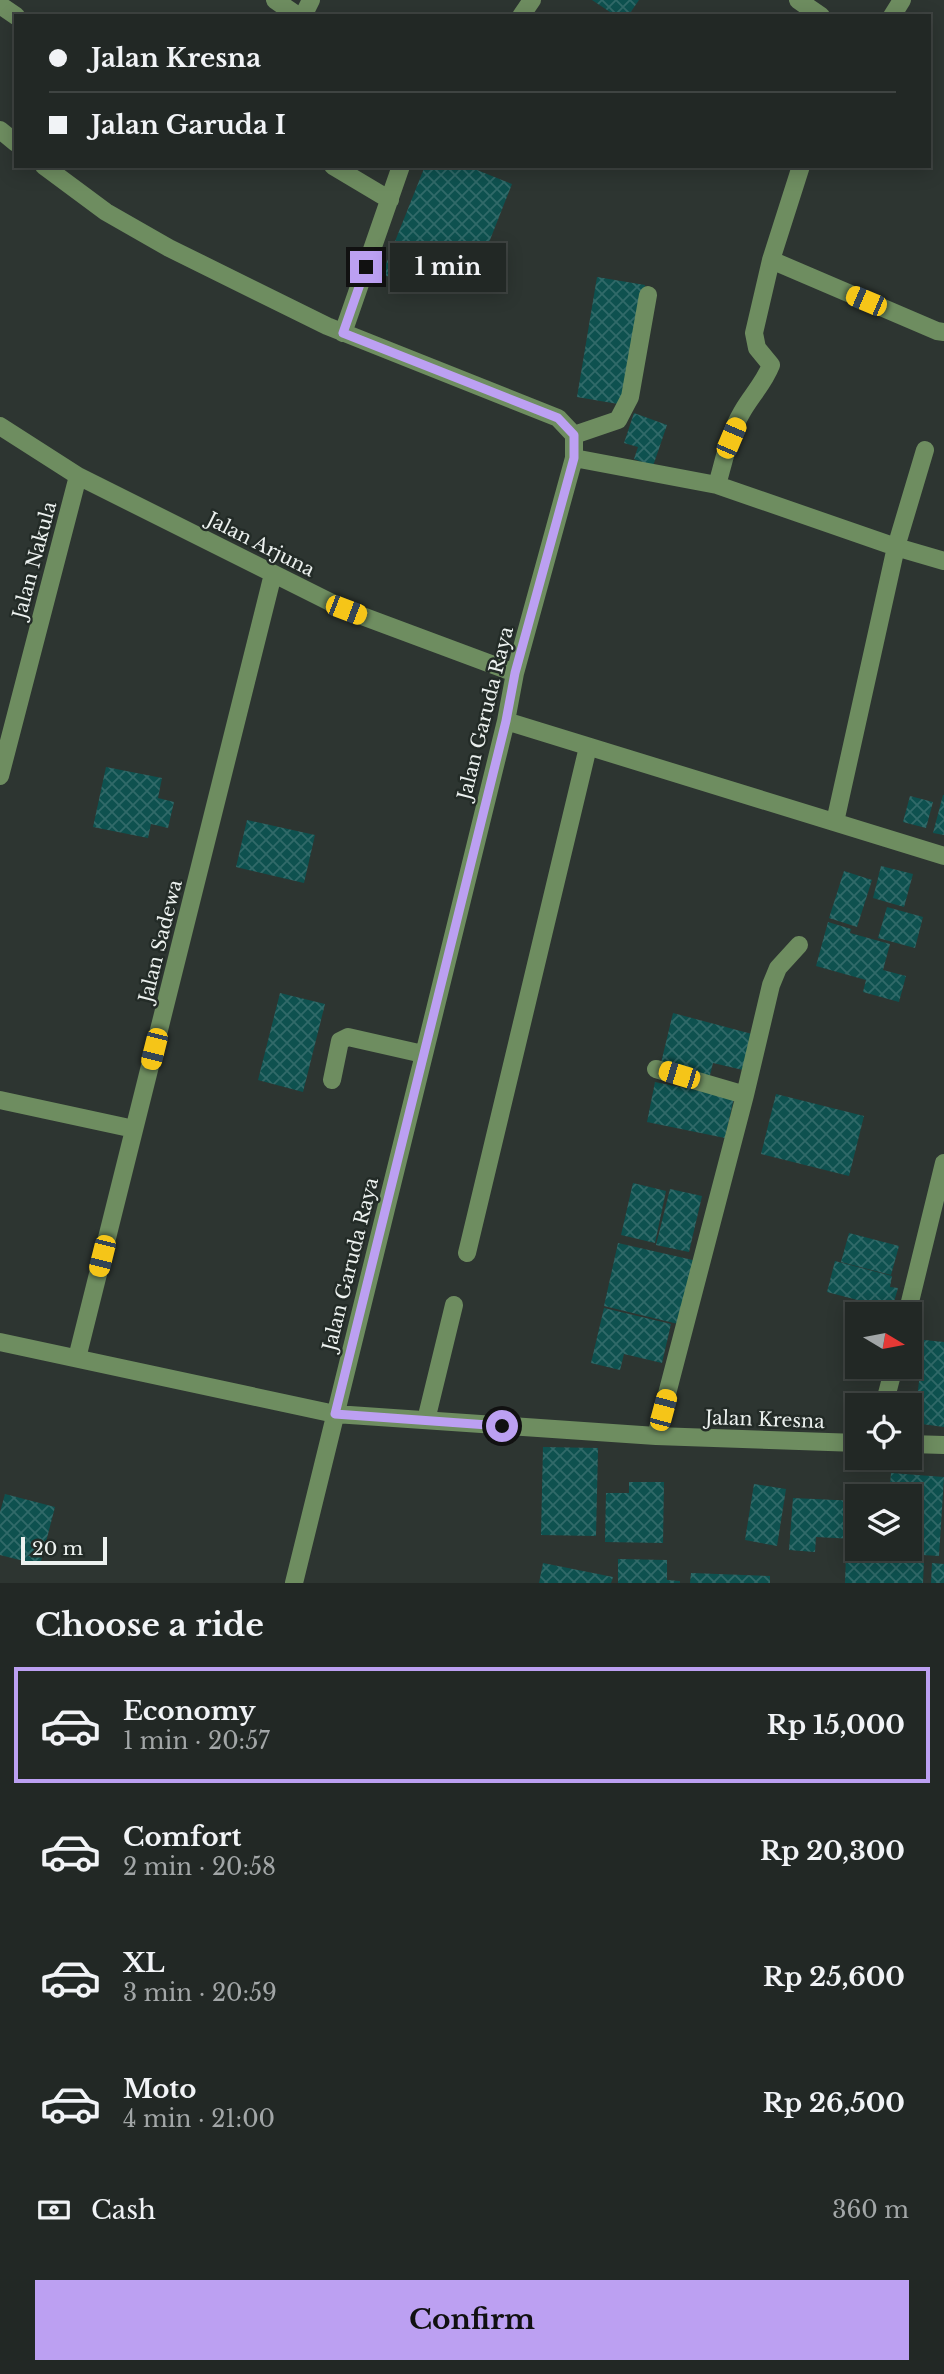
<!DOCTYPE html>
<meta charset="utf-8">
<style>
:root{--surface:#222825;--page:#2e3432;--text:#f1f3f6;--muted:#a2a6a7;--line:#3f4442;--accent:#bca0f2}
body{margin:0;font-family:"Libre Baskerville",serif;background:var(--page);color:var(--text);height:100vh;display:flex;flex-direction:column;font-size:26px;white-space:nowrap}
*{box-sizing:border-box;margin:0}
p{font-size:23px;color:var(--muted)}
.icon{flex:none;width:38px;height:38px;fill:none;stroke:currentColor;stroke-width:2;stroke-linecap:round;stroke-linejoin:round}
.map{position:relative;height:1583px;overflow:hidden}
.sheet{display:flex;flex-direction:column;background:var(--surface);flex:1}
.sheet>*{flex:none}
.banner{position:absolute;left:14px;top:14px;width:917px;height:154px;border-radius:0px;box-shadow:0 4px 18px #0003,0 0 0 2px var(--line);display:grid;align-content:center;height:154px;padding:0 35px;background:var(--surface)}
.needle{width:46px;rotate:100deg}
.buttons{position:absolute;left:845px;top:1302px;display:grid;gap:14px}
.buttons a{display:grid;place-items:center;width:77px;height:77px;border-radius:0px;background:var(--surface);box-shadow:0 4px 18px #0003,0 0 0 2px var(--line);font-size:35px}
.scale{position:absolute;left:21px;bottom:18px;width:86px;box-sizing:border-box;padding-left:7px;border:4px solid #ecf1ef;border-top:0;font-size:19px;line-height:24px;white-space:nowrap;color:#ecf1ef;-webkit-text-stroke:5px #232b27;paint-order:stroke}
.end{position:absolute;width:32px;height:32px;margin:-16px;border:9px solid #bca0f2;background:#111;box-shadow:0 0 0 4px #111}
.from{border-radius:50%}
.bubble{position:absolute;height:49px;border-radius:0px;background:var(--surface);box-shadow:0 4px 18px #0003,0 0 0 2px var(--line);font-size:23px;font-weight:800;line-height:49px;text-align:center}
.car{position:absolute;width:21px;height:42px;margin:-21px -10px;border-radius:9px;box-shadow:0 0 5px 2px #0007;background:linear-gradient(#f5c518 24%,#345 0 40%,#f5c518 0 76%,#345 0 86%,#f5c518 0)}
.banner b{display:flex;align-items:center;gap:24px;height:66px;font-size:26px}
.banner b+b{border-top:2px solid var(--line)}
.banner i{width:18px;height:18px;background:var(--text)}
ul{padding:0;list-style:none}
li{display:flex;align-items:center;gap:21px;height:116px;margin:0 14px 10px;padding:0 21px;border:4px solid transparent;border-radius:0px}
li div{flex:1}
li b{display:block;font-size:26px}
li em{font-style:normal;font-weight:800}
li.on{border-color:var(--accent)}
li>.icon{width:63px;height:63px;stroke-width:1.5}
h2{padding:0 35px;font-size:32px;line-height:84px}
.pay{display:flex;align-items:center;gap:18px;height:77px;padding:0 35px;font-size:26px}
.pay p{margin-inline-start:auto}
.primary-button{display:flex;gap:14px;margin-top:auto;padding:14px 35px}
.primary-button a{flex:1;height:80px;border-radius:0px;background:var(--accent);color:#111;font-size:28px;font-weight:800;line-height:80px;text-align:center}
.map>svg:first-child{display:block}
</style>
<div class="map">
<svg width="944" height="1583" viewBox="0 0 944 1583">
<defs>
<pattern id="building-cross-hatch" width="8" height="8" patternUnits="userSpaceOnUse" patternTransform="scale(1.75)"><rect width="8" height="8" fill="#0e514f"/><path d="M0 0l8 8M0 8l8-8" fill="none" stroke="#316a69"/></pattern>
</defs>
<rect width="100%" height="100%" fill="#2d3531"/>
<path fill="url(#building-cross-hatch)" d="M592,0H639L628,16H616Z
M425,166H467L512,184L475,278L425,258L414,287L382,274Z
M597,277L645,285L624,405L577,397Z
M634,413L667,425L653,466L634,459L638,447L624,443Z
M106,767L162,778L158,798L174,802L168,828L151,824L148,838L93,827Z
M943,795H944V835L933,833Z
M910,796L933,802L926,828L903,822Z
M247,820L315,835L304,883L236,867Z
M881,866L913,874L904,907L873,898Z
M844,871L872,880L857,927L829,918Z
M887,907L923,917L915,948L878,938Z
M828,922L851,929L850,933L890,944L883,970L906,976L899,1002L863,992L866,980L816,966Z
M280,993L325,1004L303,1092L258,1080Z
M673,1013L752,1034L743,1070L713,1063L709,1079L660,1067Z
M655,1082L734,1098L725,1138L647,1122Z
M776,1094L864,1116L849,1176L761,1154Z
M633,1183L666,1191L655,1243L621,1235Z
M670,1189L702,1196L689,1252L656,1245Z
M849,1233L899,1246L891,1275L841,1262Z
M618,1243L697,1261L682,1325L604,1306Z
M835,1261L892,1276L890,1287L898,1288L894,1302L886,1300L884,1307L827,1292Z
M604,1308L671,1324L662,1363L624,1354L620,1370L591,1363Z
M924,1340L944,1342V1427L914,1423Z
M543,1447L598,1448L596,1536L541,1535Z
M891,1473L944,1477L939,1556L858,1551V1549H910V1496H889Z
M629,1482H664L663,1543L605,1542L606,1493H629Z
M754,1484L786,1489L777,1546L745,1540Z
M5,1494L55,1507L40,1565L0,1555V1512Z
M793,1498L857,1501L855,1539L816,1537L815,1552L789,1550Z
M846,1555L924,1560L923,1583H845Z
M618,1559L667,1560V1580L680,1581V1583H618Z
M543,1563L613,1577L611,1583H539Z
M932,1563L944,1564V1583H931Z
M691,1573L770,1576V1583H690Z"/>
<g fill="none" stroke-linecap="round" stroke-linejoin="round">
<path stroke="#6e8d60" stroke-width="18" d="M275,0L298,16
M798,0L821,16
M0,5L16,16
M303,16L311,0
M521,16L532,0
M892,16L902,0
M0,130L16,143
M44,166L106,212L169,248L327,326L558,418L574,435V458L515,673L506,721L294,1583
M333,166L390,200
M771,260L937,331L944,332
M343,333L401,166
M0,426L78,476L346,610L515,673
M574,435L618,420L630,397L648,295
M574,458L717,485L896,547L944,561
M717,485C724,461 729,434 742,412C751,396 764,383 771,365L757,348L754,333L771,260L801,166
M506,721L944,856
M0,776L78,476
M835,822L896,547L925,450
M656,1069L745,1095
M332,1080L340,1041L348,1037L423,1054
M0,1100L134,1129
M467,1253L588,747
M907,1314L944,1163
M0,1342L335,1414L656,1436L858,1443
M77,1358L273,574
M884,1405L894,1367
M426,1420L454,1305
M656,1436L745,1095L771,985L778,968L799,945
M910,1444L944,1445"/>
</g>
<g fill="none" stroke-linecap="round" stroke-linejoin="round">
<path stroke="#bca0f2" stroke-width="9" d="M366,267L343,333L558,418L574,435V458L515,673L506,721L335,1414L502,1426"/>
</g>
<g text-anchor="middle" stroke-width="5" stroke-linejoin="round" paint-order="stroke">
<g font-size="19" fill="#ecf1ef" stroke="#232b27">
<text transform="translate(261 544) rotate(27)" y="7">Jalan Arjuna</text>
<text transform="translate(34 560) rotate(-75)" y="7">Jalan Nakula</text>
<text transform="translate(485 713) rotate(-76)" y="7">Jalan Garuda Raya</text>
<text transform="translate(160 941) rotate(-76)" y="7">Jalan Sadewa</text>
<text transform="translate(350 1264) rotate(-76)" y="7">Jalan Garuda Raya</text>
<text transform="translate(765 1419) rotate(2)" y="7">Jalan Kresna</text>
</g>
</g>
</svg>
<div class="buttons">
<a><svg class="needle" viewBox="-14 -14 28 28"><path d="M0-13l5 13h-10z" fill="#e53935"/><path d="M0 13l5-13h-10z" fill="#a2a6a7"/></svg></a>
<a><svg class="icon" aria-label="locate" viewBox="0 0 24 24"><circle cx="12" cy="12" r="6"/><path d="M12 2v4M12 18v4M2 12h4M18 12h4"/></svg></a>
<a><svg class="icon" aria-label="layers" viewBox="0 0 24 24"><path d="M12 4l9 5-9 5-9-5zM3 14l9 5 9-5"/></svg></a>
</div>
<div class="scale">20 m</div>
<i class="end from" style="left:502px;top:1426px"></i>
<i class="end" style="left:366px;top:267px"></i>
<div class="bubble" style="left:390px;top:243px;width:116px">1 min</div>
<i class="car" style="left:866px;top:301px;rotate:293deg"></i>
<i class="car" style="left:731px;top:438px;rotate:23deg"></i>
<i class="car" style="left:346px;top:610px;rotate:111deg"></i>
<i class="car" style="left:154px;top:1049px;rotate:194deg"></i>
<i class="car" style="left:679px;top:1075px;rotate:287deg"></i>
<i class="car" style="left:102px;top:1256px;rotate:194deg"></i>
<i class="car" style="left:663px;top:1410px;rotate:15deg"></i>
<div class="banner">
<b><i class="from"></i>Jalan Kresna</b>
<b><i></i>Jalan Garuda I</b>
</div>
</div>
<section class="sheet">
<h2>Choose a ride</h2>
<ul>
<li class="on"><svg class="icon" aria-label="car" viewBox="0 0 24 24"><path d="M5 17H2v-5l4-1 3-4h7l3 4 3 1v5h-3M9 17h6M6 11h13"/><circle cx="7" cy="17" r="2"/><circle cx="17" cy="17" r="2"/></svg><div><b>Economy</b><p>1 min · 20:57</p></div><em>Rp 15,000</em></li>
<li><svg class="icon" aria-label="car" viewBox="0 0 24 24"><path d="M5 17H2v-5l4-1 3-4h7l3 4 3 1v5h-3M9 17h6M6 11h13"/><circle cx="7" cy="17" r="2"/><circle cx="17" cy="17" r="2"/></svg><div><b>Comfort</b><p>2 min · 20:58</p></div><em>Rp 20,300</em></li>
<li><svg class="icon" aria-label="car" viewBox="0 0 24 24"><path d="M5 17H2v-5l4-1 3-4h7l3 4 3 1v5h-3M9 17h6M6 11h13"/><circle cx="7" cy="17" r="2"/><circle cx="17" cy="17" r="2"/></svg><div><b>XL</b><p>3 min · 20:59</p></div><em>Rp 25,600</em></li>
<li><svg class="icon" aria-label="car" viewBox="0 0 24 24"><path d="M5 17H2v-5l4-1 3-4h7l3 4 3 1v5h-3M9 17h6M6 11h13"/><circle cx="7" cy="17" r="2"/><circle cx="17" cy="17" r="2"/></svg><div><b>Moto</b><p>4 min · 21:00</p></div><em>Rp 26,500</em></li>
</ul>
<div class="pay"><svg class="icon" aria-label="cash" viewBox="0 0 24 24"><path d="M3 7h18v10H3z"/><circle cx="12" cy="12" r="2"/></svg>Cash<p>360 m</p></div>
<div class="primary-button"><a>Confirm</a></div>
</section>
